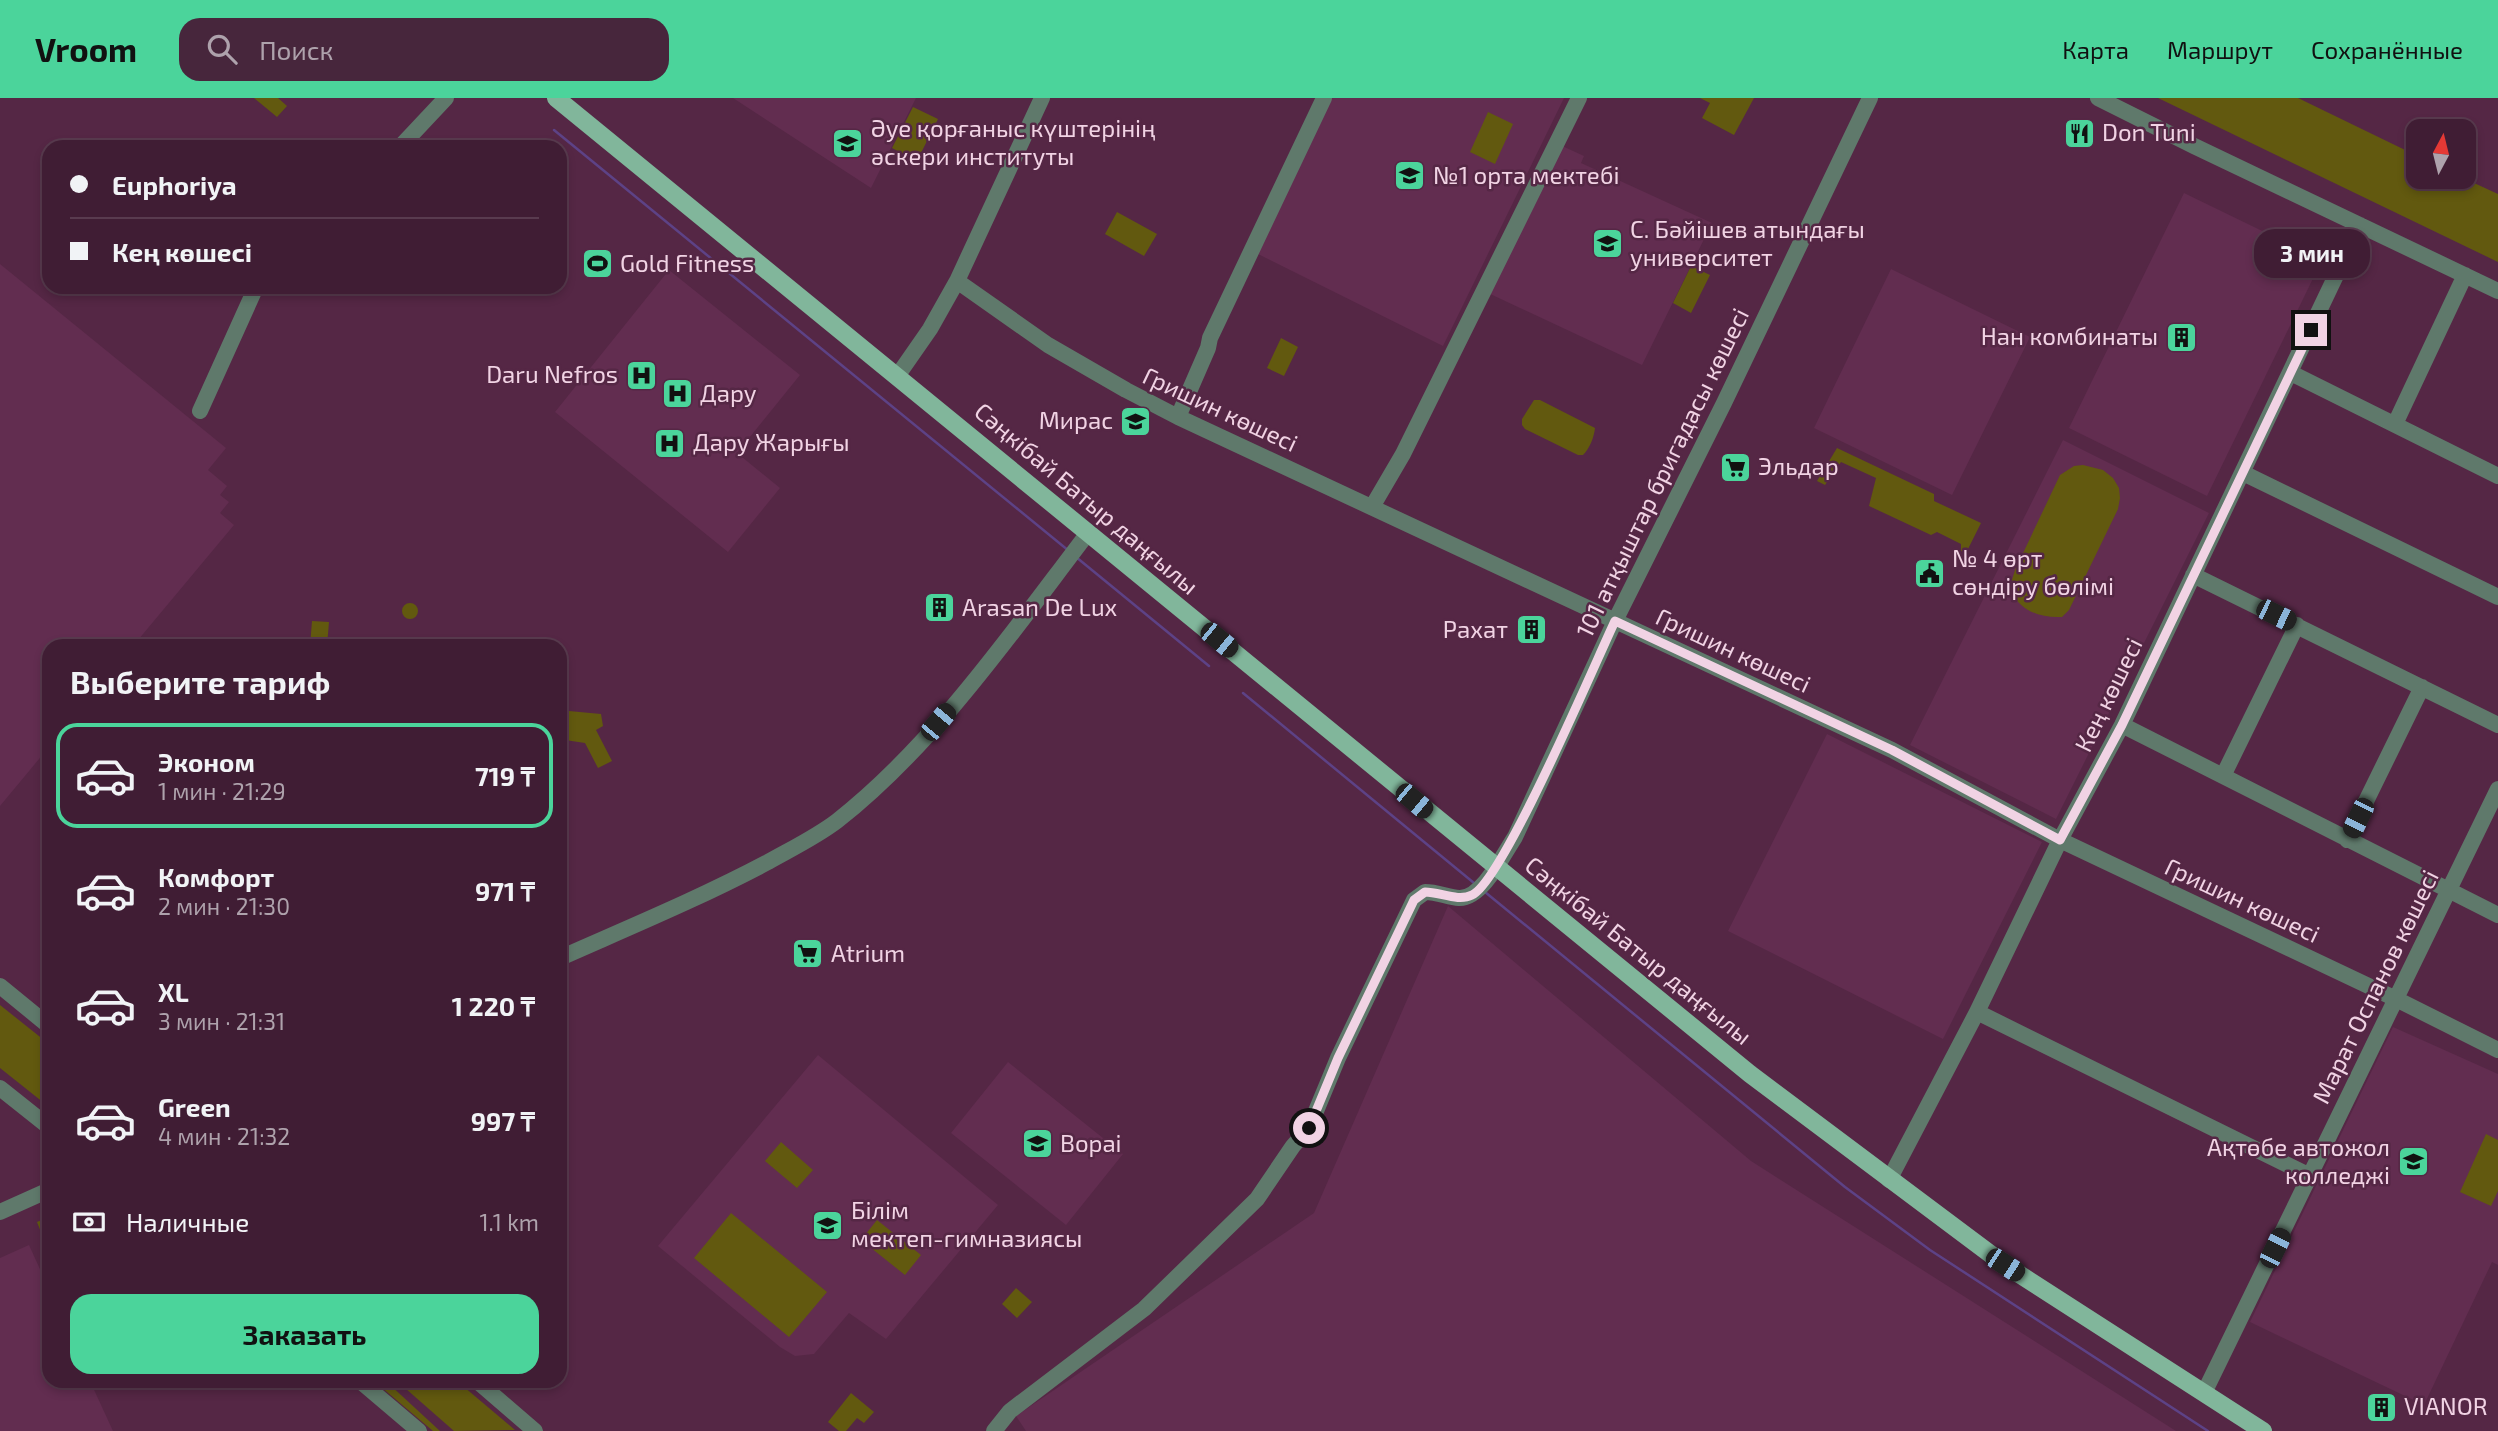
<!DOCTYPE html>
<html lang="ru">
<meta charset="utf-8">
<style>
:root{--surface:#401d34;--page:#47263c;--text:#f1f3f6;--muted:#aea2ac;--line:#593b4f;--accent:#4bd49b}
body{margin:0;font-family:"Exo 2",sans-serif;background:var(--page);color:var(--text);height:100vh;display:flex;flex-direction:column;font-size:26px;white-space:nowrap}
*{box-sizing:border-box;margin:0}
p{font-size:23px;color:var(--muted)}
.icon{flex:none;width:38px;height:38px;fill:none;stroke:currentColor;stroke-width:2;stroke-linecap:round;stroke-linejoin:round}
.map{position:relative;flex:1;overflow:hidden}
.side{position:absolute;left:42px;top:541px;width:525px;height:749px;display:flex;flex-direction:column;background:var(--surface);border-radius:21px;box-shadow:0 4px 10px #0003,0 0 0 2px var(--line)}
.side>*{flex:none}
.hud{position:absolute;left:42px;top:42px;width:525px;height:154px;border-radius:21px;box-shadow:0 4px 10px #0003,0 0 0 2px var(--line);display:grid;align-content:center;height:154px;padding:0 28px;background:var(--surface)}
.needle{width:46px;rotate:7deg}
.tools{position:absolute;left:2406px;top:21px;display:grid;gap:14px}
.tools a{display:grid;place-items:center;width:70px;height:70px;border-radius:14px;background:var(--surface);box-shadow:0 4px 10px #0003,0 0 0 2px var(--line);font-size:35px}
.end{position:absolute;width:32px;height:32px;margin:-16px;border:9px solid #f1d3e4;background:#111;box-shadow:0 0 0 4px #111}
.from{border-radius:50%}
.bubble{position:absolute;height:49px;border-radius:21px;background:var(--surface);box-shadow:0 4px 10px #0003,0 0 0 2px var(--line);font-size:23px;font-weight:700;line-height:49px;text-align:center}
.car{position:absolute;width:21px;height:42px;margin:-21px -10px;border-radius:9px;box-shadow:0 0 5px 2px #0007;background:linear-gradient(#222 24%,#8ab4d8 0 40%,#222 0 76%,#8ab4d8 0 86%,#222 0)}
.hud b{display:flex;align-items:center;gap:24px;height:66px;font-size:26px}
.hud b+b{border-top:2px solid var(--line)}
.hud i{width:18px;height:18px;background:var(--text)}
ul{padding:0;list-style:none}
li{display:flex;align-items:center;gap:21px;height:105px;margin:0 14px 10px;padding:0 14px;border:4px solid transparent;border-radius:21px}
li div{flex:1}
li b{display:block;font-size:26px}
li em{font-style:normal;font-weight:700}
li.selected{border-color:var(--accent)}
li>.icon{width:63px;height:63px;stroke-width:1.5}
h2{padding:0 28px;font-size:32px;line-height:84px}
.pay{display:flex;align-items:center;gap:18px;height:77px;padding:0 28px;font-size:26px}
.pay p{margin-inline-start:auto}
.primary-button{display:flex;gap:14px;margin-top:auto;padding:14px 28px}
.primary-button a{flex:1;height:80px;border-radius:21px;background:var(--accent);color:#111;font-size:28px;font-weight:700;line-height:80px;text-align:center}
header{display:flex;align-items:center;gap:42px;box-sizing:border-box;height:98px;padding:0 35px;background:var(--accent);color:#111}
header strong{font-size:33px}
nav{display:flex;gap:38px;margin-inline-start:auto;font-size:24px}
.search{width:490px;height:63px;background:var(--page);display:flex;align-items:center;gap:18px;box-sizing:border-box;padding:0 24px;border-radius:21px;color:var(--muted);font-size:26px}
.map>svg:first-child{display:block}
</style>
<header>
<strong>Vroom</strong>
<div class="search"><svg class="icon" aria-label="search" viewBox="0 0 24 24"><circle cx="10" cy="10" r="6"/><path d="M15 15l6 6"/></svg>Поиск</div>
<nav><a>Карта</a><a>Маршрут</a><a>Сохранённые</a></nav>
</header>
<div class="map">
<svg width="2498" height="1333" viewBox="0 0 2498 1333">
<rect width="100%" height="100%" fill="#552745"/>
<path fill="#622d50" d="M733,0H916L871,90Z
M1332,0H1564L1443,248L1256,155Z
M1560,47L1584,58L1581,65L1712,125L1642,267L1488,195Z
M2184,95L2322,162L2207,398L2069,330Z
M0,166L226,350L208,372L227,388L220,397L229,404L220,415L234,427L133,548H49V649L0,708Z
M1891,171L2030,239L1952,397L1814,330Z
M669,172L800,277L737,355L780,390L728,454L555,314Z
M2063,342L2209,415L2056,721L1910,647Z
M1827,636L2042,744L1943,941L1728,833Z
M1448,808L1751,1063L2176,1333H1026L1016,1318L1314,1115Z
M2393,929L2498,976V1167L2492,1164L2424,1307L2250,1224Z
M818,957L998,1107L886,1241L849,1215L814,1256L795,1258L780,1249L658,1148Z
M1008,964L1123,1056L1066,1127L951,1035Z
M29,1147L49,1191V1283H90L113,1333H0V1160Z"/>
<path fill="#62590f" d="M254,0H278L287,8L277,19Z
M1700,0H1754L1734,37L1702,20L1710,5Z
M2158,0H2298L2401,50L2418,58V79H2461L2498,96V164Z
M913,9L938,21L917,63L892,50Z
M1488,14L1513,26L1495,66L1470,54Z
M1117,114L1157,136L1144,158L1105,136Z
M1691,168L1710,177L1691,215L1673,205Z
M1281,240L1298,249L1284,278L1267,270Z
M1534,302H1540L1595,330C1594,339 1590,350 1583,357H1578L1525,331L1522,327V321Z
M1837,350L1934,396V403L1981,425L1966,455L1961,453V446L1937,434L1931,437L1869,408L1876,380L1841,364L1825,387L1817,383Z
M2083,367L2103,372L2113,380L2119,390L2120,400L2118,411L2069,512L2062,519C2041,520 2023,514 2012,496L2011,485L2015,472L2060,377L2074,368Z
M402 513a8 8 0 1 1 16 0a8 8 0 1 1-16 0Z
M312,523L329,524L327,548H310Z
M569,613L601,616L603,628L596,632L612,663L598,670L585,645L565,642Z
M0,907L49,946V1009L0,970Z
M2486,1036L2498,1042V1093L2491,1108L2460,1094Z
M781,1044L813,1072L797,1090L765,1063Z
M731,1115L827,1194L789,1239L694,1160Z
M49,1119V1146L46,1147L37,1124Z
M877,1122L921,1157L905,1177L861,1142Z
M1016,1190L1032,1204L1017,1220L1002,1206Z
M374,1283H390L388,1285L440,1333H433Z
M397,1283H457L515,1332L454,1333Z
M851,1295L874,1314L864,1325L857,1320L846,1333H839L828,1324Z"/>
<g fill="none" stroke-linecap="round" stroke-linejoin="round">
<path stroke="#5d4286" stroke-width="2.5" d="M554,32L1069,453
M1076,459L1209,568
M1243,595L1474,785
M1485,794L1845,1089L1930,1152L2208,1333"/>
<path stroke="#5f796b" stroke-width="16" d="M2098,0L2194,48L2498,193
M400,49L446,0
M957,183L1048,247L1126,292L1178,319L1892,652L2060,742L2396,901L2498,952
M2291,275L2498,378
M898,277L930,231L957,183L1042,0
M200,313L256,189
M1178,319L1208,250L1210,240L1324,0
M2395,326L2465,177
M2243,375L2498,499
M1372,409L1403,356L1579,0
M2193,477L2498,627
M2122,627L2498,817
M2223,678L2297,527
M2347,742L2422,589
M560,860C630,829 700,800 768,764C791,751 816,739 837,723C934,647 1013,533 1088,435
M0,888L49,928
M1977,914L2310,1078
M0,990L49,1029
M1889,1082L1977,914L2060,742L2122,627L2360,127
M0,1114L49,1092
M360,1283L419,1333
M477,1283L535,1333
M2204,1295L2498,691
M994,1333L1010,1313L1144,1211L1257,1101L1293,1048L1309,1030L1338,960L1414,802L1425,794C1437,794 1448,799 1459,800C1482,801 1503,757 1515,739L1615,523L1724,305L1870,0"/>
<path stroke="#81b69b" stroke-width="18" d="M556,0L1750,976L2005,1167L2263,1333"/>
</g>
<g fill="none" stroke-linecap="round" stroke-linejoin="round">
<path stroke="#f1d3e4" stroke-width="9" d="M1309,1030L1338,960L1414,802L1425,794C1440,794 1458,804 1472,797C1503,783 1595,565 1615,523L1892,652L2060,742L2122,627L2311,232"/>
</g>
<defs>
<symbol id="restaurant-square" viewBox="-11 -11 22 22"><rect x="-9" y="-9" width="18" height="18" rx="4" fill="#4bd49b" stroke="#552745"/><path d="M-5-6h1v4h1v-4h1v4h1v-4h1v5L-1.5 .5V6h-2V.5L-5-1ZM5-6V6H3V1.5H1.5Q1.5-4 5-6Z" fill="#111"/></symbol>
<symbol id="university-square" viewBox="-11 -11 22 22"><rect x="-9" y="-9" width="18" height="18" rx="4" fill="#4bd49b" stroke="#552745"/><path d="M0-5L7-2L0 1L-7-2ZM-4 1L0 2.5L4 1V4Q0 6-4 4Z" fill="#111"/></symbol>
<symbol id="school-square" viewBox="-11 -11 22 22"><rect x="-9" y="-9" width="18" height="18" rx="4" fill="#4bd49b" stroke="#552745"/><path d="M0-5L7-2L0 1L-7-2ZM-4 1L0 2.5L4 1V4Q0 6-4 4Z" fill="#111"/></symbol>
<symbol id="stadium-square" viewBox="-11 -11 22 22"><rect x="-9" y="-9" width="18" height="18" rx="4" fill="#4bd49b" stroke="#552745"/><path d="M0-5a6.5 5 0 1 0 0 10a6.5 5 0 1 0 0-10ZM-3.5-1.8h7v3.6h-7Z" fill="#111"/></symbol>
<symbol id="building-square" viewBox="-11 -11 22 22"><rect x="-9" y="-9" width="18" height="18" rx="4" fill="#4bd49b" stroke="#552745"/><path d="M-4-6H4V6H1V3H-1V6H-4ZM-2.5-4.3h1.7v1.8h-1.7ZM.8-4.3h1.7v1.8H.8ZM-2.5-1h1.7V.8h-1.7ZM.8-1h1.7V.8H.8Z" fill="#111"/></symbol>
<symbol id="hospital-square" viewBox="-11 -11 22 22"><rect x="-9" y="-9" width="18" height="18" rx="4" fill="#4bd49b" stroke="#552745"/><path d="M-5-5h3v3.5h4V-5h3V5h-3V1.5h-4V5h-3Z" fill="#111"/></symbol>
<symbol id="supermarket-square" viewBox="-11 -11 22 22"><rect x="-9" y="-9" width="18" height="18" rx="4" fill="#4bd49b" stroke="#552745"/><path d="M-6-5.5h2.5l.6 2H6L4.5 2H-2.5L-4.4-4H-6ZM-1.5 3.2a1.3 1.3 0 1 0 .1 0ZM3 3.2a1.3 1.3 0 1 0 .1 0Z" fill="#111"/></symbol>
<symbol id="civic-square" viewBox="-11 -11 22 22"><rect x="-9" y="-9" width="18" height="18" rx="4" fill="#4bd49b" stroke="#552745"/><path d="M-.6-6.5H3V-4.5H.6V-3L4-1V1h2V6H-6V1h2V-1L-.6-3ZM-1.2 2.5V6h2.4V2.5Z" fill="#111"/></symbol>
</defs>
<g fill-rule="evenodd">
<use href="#restaurant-square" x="2062" y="18" width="35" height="35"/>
<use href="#university-square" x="830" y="28" width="35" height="35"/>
<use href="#school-square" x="1392" y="60" width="35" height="35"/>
<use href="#university-square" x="1590" y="128" width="35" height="35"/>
<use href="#stadium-square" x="580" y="148" width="35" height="35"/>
<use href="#building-square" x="2164" y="222" width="35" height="35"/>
<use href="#hospital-square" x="624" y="260" width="35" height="35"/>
<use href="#hospital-square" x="660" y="278" width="35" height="35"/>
<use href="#school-square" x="1118" y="306" width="35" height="35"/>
<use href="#hospital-square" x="652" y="328" width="35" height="35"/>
<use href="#supermarket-square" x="1718" y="352" width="35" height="35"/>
<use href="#civic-square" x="1912" y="458" width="35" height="35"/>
<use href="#building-square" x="922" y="492" width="35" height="35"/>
<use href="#building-square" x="1514" y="514" width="35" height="35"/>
<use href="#supermarket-square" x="790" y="838" width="35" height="35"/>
<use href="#school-square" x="1020" y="1028" width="35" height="35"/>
<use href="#university-square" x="2396" y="1046" width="35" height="35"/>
<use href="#school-square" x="810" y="1110" width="35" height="35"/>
<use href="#building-square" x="2364" y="1292" width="35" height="35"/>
</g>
<g text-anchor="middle" stroke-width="5" stroke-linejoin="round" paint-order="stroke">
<g font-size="24" fill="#f1d3e4" stroke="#552745" text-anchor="start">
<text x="871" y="39">Әуе қорғаныс күштерінің<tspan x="871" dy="28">әскери институты</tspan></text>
<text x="2102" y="43">Don Tuni</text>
<text x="1433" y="86">№1 орта мектебі</text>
<text x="1630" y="140">С. Бәйішев атындағы<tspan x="1630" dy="28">университет</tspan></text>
<text x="620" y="174">Gold Fitness</text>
<text x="2158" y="247" text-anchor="end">Нан комбинаты</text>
<text x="618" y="285" text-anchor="end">Daru Nefros</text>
<text x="700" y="304">Дару</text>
<text x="1113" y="331" text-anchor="end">Мирас</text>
<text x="693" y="353">Дару Жарығы</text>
<text x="1758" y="377">Эльдар</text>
<text x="1952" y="469">№ 4 өрт<tspan x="1952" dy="28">сөндіру бөлімі</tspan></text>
<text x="962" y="518">Arasan De Lux</text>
<text x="1508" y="540" text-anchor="end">Рахат</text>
<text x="831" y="864">Atrium</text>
<text x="1060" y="1054">Bopai</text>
<text x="2390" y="1058" text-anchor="end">Ақтөбе автожол<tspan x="2390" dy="28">колледжі</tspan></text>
<text x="851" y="1121">Білім<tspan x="851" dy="28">мектеп-гимназиясы</tspan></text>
<text x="2404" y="1317">VIANOR</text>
</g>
<g font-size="24" fill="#f1d3e4" stroke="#552745">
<text transform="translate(1220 312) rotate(25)" y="8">Гришин көшесі</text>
<text transform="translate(1663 375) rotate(-64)" y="8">101 атқыштар бригадасы көшесі</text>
<text transform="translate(1086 401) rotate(40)" y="8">Сәңкібай Батыр даңғылы</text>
<text transform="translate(1733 553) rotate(25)" y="8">Гришин көшесі</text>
<text transform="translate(2109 597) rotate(-64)" y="8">Кең көшесі</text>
<text transform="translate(2242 803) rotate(25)" y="8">Гришин көшесі</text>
<text transform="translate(1638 853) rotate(39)" y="8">Сәңкібай Батыр даңғылы</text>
<text transform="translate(2376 889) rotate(-64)" y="8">Марат Оспанов көшесі</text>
</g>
</g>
</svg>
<div class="tools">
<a><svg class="needle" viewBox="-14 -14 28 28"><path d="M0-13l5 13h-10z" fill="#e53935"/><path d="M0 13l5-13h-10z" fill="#aea2ac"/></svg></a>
</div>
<i class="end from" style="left:1309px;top:1030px"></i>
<i class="end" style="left:2311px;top:232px"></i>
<div class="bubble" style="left:2254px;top:131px;width:116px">3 мин</div>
<i class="car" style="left:2276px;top:517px;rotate:116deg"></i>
<i class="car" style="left:1219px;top:542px;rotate:129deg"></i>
<i class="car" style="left:938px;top:624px;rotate:40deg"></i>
<i class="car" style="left:1414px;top:703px;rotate:130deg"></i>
<i class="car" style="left:2358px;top:720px;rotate:206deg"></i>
<i class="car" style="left:2275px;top:1150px;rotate:26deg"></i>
<i class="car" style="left:2005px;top:1167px;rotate:123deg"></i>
<div class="hud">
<b><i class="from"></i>Euphoriya</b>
<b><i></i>Кең көшесі</b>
</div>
<section class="side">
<h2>Выберите тариф</h2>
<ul>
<li class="selected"><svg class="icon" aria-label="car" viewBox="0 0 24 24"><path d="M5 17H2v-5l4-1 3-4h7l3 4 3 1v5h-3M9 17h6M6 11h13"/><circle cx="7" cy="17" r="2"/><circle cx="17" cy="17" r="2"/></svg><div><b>Эконом</b><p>1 мин · 21:29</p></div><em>719 ₸</em></li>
<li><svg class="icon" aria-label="car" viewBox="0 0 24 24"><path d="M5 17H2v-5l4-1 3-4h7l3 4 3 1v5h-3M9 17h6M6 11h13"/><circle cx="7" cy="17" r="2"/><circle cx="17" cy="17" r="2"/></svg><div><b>Комфорт</b><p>2 мин · 21:30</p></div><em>971 ₸</em></li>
<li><svg class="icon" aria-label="car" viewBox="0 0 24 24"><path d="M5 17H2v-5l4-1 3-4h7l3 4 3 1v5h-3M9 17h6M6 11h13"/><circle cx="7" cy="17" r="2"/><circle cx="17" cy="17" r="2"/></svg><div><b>XL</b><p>3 мин · 21:31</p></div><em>1 220 ₸</em></li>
<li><svg class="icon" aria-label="car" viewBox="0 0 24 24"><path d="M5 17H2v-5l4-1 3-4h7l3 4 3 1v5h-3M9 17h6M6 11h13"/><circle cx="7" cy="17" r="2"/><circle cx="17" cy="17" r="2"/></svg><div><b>Green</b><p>4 мин · 21:32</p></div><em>997 ₸</em></li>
</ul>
<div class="pay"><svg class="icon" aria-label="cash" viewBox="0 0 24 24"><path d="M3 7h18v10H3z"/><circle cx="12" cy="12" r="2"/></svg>Наличные<p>1.1 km</p></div>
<div class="primary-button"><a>Заказать</a></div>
</section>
</div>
